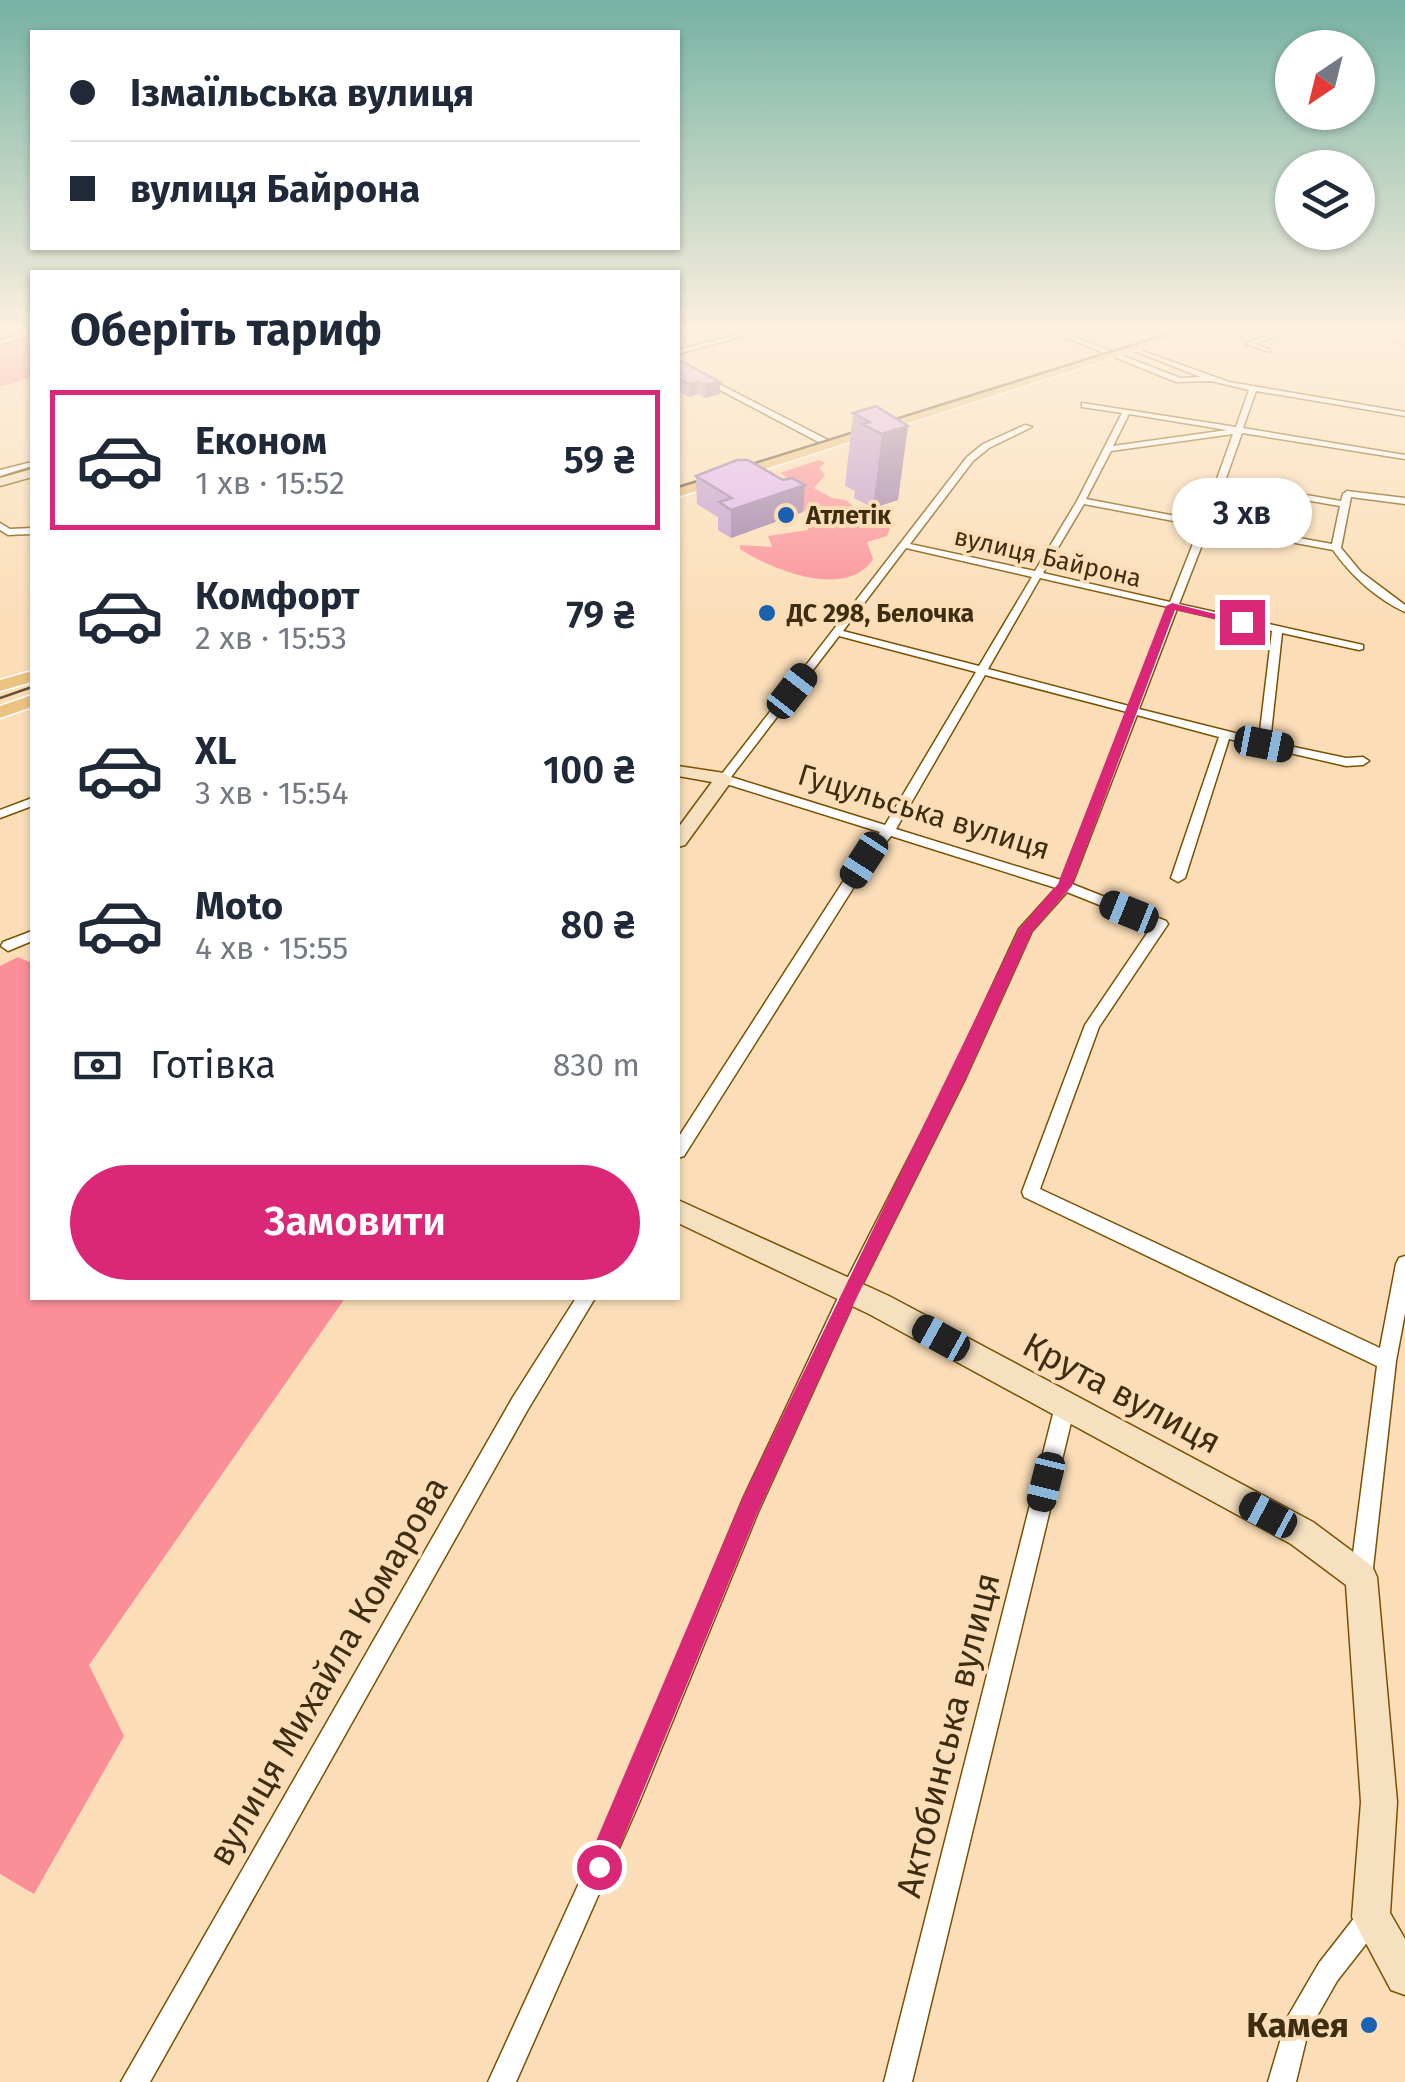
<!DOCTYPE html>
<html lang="uk">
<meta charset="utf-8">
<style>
:root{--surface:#fff;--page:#f2f2f3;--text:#1f2937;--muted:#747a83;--line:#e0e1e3;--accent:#db2777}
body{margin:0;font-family:"Fira Sans",sans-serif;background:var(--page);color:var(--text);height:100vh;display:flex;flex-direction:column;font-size:38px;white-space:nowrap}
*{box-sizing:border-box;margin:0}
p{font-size:32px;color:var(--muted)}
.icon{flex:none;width:55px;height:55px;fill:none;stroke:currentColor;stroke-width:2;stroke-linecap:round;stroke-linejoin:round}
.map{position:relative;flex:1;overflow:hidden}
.panel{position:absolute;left:30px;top:270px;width:650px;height:1030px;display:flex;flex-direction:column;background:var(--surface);border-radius:0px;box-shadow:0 2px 8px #0004}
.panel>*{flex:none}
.banner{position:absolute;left:30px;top:30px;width:650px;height:220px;border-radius:0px;box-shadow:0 2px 8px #0004;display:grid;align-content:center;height:220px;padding:0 40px;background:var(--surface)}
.needle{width:65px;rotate:215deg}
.fabs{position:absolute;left:1275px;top:30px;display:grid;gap:20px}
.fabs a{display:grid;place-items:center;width:100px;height:100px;border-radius:50%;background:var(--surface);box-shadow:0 2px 8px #0004;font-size:50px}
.end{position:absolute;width:45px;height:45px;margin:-22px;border:12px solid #db2777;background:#fff;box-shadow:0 0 0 5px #fff}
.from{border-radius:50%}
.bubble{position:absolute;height:70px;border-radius:35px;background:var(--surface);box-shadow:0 2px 8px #0004;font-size:32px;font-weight:600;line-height:70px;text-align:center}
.car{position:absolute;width:30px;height:60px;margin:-30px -15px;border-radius:12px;box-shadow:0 0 8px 2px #0007;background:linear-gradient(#222 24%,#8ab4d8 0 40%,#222 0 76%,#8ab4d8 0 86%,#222 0)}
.banner b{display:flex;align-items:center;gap:35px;height:95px;font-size:38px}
.banner b+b{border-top:2px solid var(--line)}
.banner i{width:25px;height:25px;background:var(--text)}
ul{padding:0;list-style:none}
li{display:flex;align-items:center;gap:30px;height:140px;margin:0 20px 15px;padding:0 20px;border:5px solid transparent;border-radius:0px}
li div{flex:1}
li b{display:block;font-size:38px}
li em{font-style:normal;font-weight:600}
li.selected{border-color:var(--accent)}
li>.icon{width:90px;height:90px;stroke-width:1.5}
h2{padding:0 40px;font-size:45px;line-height:120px}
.pay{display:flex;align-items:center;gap:25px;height:110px;padding:0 40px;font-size:38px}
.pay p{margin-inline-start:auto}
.action{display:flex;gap:20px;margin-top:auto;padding:20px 40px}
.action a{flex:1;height:115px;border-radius:60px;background:var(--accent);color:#fff;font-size:40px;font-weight:600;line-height:115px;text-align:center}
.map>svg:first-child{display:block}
</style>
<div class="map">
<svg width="1405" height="2082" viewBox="0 0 1405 2082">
<rect width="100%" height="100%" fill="#fbdeb8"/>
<path fill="#fb8f98" d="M0,329H32V377L0,387Z
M819,460L825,463L819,468L825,475L814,488L832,498L846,500L857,510L893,520L887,536L867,542L873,559C847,600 772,570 740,549V545L772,547L768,536L808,530L806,512L801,509L792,481L780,473Z
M18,957L32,963V1298H345L89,1665L124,1736L34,1894L0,1874V966Z"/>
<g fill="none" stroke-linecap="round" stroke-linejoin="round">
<defs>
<path id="street" d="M758,329H769L678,354V350Z
M1045,329H1054L1180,378L1201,377L1129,349L1134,348L1229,382L1405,412V416L1256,391L1243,428L1405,455V459L1242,433L1225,481L1341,501L1343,494L1347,491L1405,498V504L1351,497L1341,548L1361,572L1405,605V612C1377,599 1351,576 1333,550L1209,527L1179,604L1363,645V649L1359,650L1282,633L1270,742L1346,758L1363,757L1369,761L1363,765L1346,766L1229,739L1185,878L1178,882L1171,878L1219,737L1137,715L1072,884L1166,921L1168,924L1099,1027L1040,1189L1380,1348L1396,1264L1399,1258L1405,1256V1313L1396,1361L1372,1577L1369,1585L1361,1588L1353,1585L1350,1577L1377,1366L1024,1197L1022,1192L1085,1025L1152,926L1067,892L1032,931L965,1079L856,1297L758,1512L639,1803L516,2082H488L623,1787L743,1499L844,1285L949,1079L1019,929L1056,888L891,836L869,863L684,1156L678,1158V1138L859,857L880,832L720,782L718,779L967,457L983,444L1025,425L1032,427L989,448L973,461L910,544L1035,571L1077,501L1122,413L1082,407V403L1236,427L1249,390L1211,381L1176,382ZM1129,414L1227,430L1113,446ZM1233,434L1202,521L1086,499L1111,451ZM1223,486L1340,506L1332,544L1210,522ZM1084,504L1200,526L1170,602L1043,573ZM906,548L1032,577L979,666L843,631ZM1040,578L1168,607L1129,706L988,669ZM1177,609L1272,631L1259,739L1139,709ZM839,636L976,672L885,825L731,777ZM985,675L1127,712L1061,880L896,829Z
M1286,329H1296L1255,344L1270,350V352L1245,344Z
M32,332V336L0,344V340Z
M678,363L832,442L833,444L826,446L678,368Z
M32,462V466L0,476V470Z
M0,523L10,529L32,528V534L8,535L0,530Z
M32,798V806L0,818V810Z
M32,931V941L8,951L1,946L3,942Z
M576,1298H595L527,1411L150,2082H121L513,1397Z
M1065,1396L1072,1399L1075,1406L912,2082H884L1055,1406L1058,1399Z
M1371,1904L1380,1908L1384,1917L1380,1926L1337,1981L1308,2032L1296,2082H1268L1287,2018L1319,1963L1362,1908Z"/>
<path id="secondary" d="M32,469V477L0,486V478Z
M678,766L724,773L733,779L685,845L678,847V828L712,782L678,776Z
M678,1200L889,1296L1313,1522L1372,1566L1377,1577L1397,1802L1390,1913L1405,1939V1995L1391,1990L1352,1917L1361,1802L1346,1585L1291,1544L869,1314L678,1223Z"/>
<path id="primary" d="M1184,329H1201L678,497V488Z
M1350,329H1367L1405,341V348Z
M32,671V682L0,691V680Z
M32,695V707L0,718V706Z"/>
</defs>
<use href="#street" stroke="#7b5100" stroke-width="3"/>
<use href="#secondary" stroke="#7b5100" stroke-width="3"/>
<use href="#primary" stroke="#fff" stroke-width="3"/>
<use href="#street" fill="#fff" fill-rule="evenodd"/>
<use href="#secondary" fill="#f5e1c0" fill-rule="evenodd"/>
<use href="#primary" fill="#ebc381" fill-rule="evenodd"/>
<path stroke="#655133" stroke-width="2.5" d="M678,487L1183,329
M0,698L32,687"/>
</g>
<path fill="#c19bd1" d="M678,365L720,394L705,398L698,394L689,397L678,391Z
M876,406L898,500L873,508L854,498L855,491L845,486L853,413Z
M696,476L803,512L731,538L718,530V517L697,504Z"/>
<path fill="#9d7eaa" d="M698,382V394L689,397V384Z
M720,382V394L705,398V385Z
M908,426L898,500L873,508L882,434Z
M805,485L803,512L731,538V510Z"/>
<path fill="#e0b4f3" stroke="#9d7eaa" stroke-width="2.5" d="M681,361L720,382L705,385L698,382L689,384L678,378V373H680L678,371V365Z
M876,406L908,426L882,434L862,424L870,422L853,413Z
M737,460H748L783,480L792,478L805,485L731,510L719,502L732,498L696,476Z"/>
<linearGradient id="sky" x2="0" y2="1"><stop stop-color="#75b2a3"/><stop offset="0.53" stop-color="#fdf0df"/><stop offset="1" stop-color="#fdf0df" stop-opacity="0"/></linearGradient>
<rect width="1405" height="620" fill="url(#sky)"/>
<path fill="#db2777" d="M1172,603L1247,622L1242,625L1175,610L1072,886L1032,932L966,1078L857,1297L757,1514L608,1876L599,1880L589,1876L585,1867L742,1499L1019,929L1058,884L1166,606Z"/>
<g fill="#1b61b1" stroke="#fbdeb8" stroke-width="4">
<circle cx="786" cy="515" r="10"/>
<circle cx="767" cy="613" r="10"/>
<circle cx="1369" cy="2025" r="10"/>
</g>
<g text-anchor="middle" stroke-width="8" stroke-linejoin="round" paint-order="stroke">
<g font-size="25" font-weight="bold" fill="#3f2d11" stroke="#fbdeb8" text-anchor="start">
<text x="806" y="524">Атлетік</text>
<text x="787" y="622">ДС 298, Белочка</text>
</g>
<g font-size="25" fill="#3f2d11" stroke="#fbdeb8">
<text transform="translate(1048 557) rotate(13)" y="9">вулиця Байрона</text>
</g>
<g font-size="30" fill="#3f2d11" stroke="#fbdeb8">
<text transform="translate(924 812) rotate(17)" y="10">Гуцульська вулиця</text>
</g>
<g font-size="35" fill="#3f2d11" stroke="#fbdeb8">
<text transform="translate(1122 1393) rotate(28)" y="12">Крута вулиця</text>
<text transform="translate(328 1671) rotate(-60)" y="12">вулиця Михайла Комарова</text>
<text transform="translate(948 1735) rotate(-76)" y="12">Актобинська вулиця</text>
</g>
<g font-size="35" font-weight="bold" fill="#3f2d11" stroke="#fbdeb8" text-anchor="end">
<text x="1349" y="2037">Камея</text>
</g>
</g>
</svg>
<div class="fabs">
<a><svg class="needle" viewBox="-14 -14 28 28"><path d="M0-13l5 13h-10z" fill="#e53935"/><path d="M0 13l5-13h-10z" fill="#747a83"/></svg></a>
<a><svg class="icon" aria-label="layers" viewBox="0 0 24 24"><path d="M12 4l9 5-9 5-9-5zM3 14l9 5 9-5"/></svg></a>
</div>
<i class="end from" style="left:599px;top:1867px"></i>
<i class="end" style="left:1242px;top:622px"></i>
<div class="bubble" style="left:1172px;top:478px;width:140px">3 хв</div>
<i class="car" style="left:792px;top:691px;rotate:38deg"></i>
<i class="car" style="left:1264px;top:744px;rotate:101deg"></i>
<i class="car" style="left:864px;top:860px;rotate:213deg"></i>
<i class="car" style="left:1129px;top:912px;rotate:292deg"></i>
<i class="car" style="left:941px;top:1338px;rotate:299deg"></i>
<i class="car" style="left:1046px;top:1482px;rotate:194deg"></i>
<i class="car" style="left:1268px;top:1515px;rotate:298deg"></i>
<div class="banner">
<b><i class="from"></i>Ізмаїльська вулиця</b>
<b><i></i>вулиця Байрона</b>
</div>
<section class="panel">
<h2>Оберіть тариф</h2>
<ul>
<li class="selected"><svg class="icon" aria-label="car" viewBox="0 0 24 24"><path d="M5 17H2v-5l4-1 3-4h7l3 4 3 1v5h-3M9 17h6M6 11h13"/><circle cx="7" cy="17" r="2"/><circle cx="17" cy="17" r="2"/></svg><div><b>Економ</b><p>1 хв · 15:52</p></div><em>59 ₴</em></li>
<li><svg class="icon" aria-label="car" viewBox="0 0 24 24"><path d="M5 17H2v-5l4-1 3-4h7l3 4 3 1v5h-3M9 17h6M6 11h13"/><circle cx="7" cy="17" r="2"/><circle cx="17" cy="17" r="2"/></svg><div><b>Комфорт</b><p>2 хв · 15:53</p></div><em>79 ₴</em></li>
<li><svg class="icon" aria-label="car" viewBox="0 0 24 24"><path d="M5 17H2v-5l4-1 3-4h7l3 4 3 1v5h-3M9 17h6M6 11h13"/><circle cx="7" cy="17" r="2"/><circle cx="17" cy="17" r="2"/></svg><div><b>XL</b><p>3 хв · 15:54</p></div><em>100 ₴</em></li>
<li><svg class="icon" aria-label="car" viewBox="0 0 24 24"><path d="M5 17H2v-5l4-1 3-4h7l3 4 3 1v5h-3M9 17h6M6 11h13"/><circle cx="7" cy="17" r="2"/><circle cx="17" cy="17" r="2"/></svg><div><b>Moto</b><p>4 хв · 15:55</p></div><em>80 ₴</em></li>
</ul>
<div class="pay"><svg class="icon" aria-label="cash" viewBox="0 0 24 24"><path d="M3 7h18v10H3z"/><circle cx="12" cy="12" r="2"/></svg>Готівка<p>830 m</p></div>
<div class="action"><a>Замовити</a></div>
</section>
</div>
